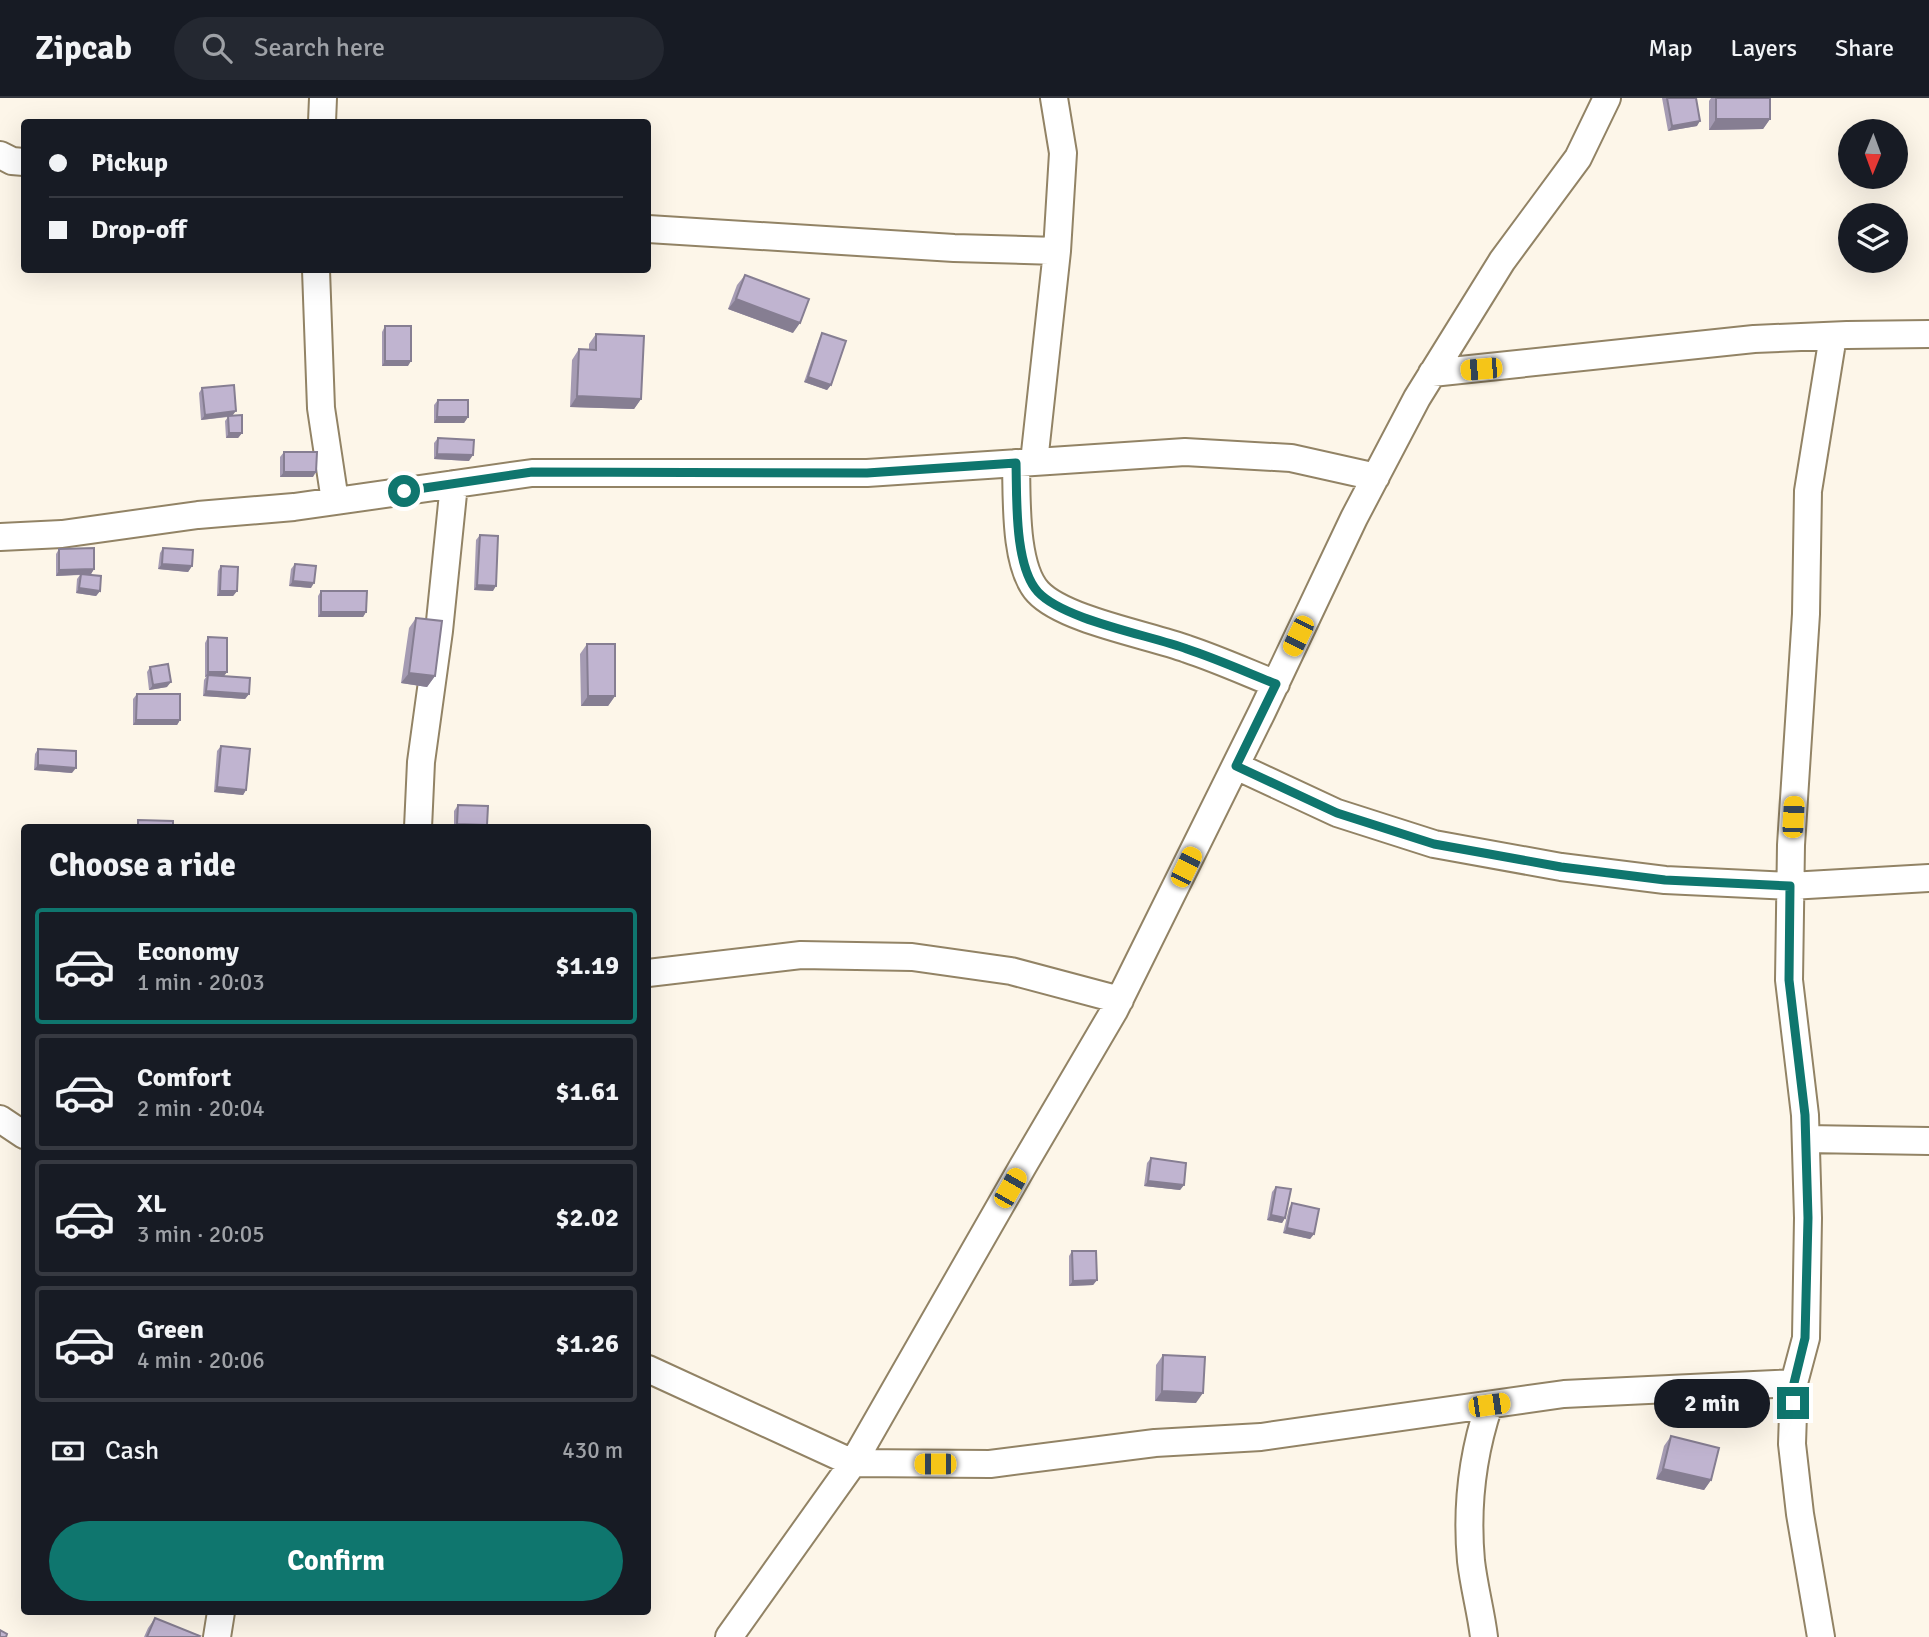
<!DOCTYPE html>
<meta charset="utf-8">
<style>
:root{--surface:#171b24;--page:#242831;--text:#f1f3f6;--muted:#9ea1a6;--line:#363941;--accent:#0f766e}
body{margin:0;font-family:Signika,sans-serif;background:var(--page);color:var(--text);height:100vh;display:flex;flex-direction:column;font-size:26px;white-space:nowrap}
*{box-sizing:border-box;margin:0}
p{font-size:23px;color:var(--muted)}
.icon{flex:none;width:38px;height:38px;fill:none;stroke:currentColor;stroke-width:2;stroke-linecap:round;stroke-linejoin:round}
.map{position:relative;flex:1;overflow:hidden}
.side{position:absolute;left:21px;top:726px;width:630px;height:791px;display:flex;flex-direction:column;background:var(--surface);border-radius:7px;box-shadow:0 7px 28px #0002}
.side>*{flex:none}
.guide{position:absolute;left:21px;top:21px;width:630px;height:154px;border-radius:7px;box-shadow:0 7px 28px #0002;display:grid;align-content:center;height:154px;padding:0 28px;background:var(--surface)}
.needle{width:46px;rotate:181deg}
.controls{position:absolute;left:1838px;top:21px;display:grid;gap:14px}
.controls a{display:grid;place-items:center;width:70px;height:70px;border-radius:50%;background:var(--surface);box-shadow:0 7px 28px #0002;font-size:35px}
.end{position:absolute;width:32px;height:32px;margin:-16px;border:9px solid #0f766e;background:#fff;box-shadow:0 0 0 4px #fff}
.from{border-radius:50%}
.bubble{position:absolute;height:49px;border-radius:24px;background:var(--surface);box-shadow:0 7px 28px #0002;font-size:23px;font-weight:700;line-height:49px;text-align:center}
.car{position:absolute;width:21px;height:42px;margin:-21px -10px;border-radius:9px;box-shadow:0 0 5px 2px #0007;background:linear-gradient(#f5c518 24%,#345 0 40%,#f5c518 0 76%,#345 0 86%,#f5c518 0)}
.guide b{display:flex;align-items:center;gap:24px;height:66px;font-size:26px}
.guide b+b{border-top:2px solid var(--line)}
.guide i{width:18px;height:18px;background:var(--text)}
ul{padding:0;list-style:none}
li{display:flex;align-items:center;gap:21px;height:116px;margin:0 14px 10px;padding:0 14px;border:4px solid var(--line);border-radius:7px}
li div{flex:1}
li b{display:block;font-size:26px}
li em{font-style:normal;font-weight:700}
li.selected{border-color:var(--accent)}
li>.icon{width:63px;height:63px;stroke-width:1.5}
h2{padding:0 28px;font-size:32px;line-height:84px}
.pay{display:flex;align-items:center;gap:18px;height:77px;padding:0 28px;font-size:26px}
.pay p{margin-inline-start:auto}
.button{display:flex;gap:14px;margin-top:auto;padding:14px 28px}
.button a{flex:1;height:80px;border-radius:42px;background:var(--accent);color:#fff;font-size:28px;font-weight:700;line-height:80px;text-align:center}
header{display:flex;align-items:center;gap:42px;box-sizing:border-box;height:98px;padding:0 35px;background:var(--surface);border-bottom:2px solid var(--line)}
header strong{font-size:33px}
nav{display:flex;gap:38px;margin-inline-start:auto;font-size:24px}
.search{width:490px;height:63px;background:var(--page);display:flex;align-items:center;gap:18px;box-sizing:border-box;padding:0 24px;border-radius:38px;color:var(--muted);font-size:26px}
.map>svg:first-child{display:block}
</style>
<header>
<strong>Zipcab</strong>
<div class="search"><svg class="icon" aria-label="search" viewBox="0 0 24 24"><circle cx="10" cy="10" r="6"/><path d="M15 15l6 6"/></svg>Search here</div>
<nav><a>Map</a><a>Layers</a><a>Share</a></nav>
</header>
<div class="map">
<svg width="1929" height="1539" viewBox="0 0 1929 1539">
<rect width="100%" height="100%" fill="#fdf6e9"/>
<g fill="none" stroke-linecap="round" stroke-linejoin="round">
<defs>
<path id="street" d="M322,24L323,0
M0,57L12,63L24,64
M648,131L954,150L1057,153
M316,172L321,310L335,403
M1432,275L1754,241L1847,237L1929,236
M1034,364L1057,153L1063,55L1054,0
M1016,365C1017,400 1014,468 1038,494C1064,522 1149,537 1187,551C1217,561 1246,574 1276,586
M0,439L62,436L198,417L294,409L532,375H867L1185,354L1291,360L1376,379
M1236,668L1337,715L1434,746L1561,769L1665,782L1790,788L1929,780
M418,730L421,664L439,533L454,386
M648,875L801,857L912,859L1011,873L1120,902
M0,1021L24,1037
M1806,1041L1929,1043
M648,1271L853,1365L990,1366L1155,1345L1261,1339L1564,1296L1794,1285
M217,1539L221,1514
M729,1539L853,1365L1023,1068L1114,913L1262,614L1354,420L1417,300L1502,163L1578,60L1607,0
M1484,1539C1481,1514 1474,1489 1471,1463C1466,1408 1472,1358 1489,1307
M1821,1539L1800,1416L1792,1346L1794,1285L1806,1240L1808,1120L1805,1017L1789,882L1791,747L1806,516L1808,393L1833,238"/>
</defs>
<use href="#street" stroke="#928365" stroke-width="30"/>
<use href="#street" stroke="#fff" stroke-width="26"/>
</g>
<path fill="#a59bb3" d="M1662,0H1696L1697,28L1668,33Z
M1711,0H1770V21L1763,31L1709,32V3Z
M745,177L793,235L728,211L737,187Z
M385,228L408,268H382V234Z
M822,235L831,287L827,292L804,284L819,241Z
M596,236L641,301L634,311L570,309L572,262L579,251L589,252V246Z
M202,290L233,317L242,335L238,340H226L225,323L228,319L201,322L199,295Z
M438,302L468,319L464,325H434V307Z
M438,340L469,363L434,361V345Z
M284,354L313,379H280V359Z
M480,437L493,493L474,492L476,442Z
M163,450L192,468L188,474L158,471L160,455Z
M59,451L94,471L91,476L85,477L100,493L96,498L76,495L77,481L80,477L56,478V456Z
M295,466L311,490L289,488L291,471Z
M221,468L237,493L233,498H217L218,473Z
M321,493L366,514L363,519H318V498Z
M416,520L435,578L427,589L401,585L409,530Z
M208,539L227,574L224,578L249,596L245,601L203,598L204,582L206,579H205V545Z
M587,546L615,598L608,608H581L580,556Z
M150,569L167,589L149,592L147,574Z
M137,596L180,622L177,627H133V601Z
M221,648L246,692L243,697L214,694L217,653Z
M38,651L72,675L34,672L35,656Z
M458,707L487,727L485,730H454V713Z
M1151,1060L1184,1087L1180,1092L1144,1088L1147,1065Z
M1276,1089L1285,1120L1282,1125L1267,1122L1272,1094Z
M1292,1105L1314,1136L1310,1141L1283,1135L1289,1110Z
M1072,1153L1097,1182L1093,1187L1069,1188V1158Z
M1163,1257L1196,1305L1155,1303L1156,1267Z
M1671,1338L1711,1382L1704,1392L1656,1381L1664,1348Z
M155,1520L199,1539H144L148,1530Z"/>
<path fill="#867e92" d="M1716,21H1770L1763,31L1709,32Z
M1700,23L1697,28L1668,33L1672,28Z
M736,201L800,225L793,235L728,211Z
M385,263H411L408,268H382Z
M808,279L831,287L827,292L804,284Z
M577,298L641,301L634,311L570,309Z
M236,313L232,318L201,322L205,317Z
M437,319H468L464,325H434Z
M229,335H242L238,340H226Z
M437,356L473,357L469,363L434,361Z
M284,374H316L313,379H280Z
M162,466L192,468L188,474L158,471Z
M94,471L91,476L56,478L59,472Z
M293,483L314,485L311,490L289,488Z
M477,487L496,488L493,493L474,492Z
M79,490L100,493L96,498L76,495Z
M220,493H237L233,498H217Z
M321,514H366L363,519H318Z
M208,574H227L223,579L208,577L205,579Z
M409,575L435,578L427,589L401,585Z
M171,584L167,589L149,592L153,587Z
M206,593L249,596L245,601L203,598Z
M588,598H615L608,608H581Z
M136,622H180L177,627H133Z
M38,667L76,670L72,675L34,672Z
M217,689L246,692L243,697L214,694Z
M457,726L487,727L485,730H455Z
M1148,1083L1184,1087L1180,1092L1144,1088Z
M1271,1117L1285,1120L1282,1125L1267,1122Z
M1287,1130L1314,1136L1310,1141L1283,1135Z
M1097,1182L1093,1187L1069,1188L1073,1183Z
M1162,1293L1203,1295L1196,1305L1155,1303Z
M1663,1371L1711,1382L1704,1392L1656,1381Z"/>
<path fill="#c0b4d0" stroke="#867e92" stroke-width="2" d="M1667,0H1696L1700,23L1672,28Z
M1716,0H1770V21H1716Z
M745,177L809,201L800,225L736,201Z
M385,228H411V263H385Z
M822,235L846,243L831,287L808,279Z
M596,236L644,238L641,301L577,298L579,251L596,252Z
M234,287L236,313L205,317L202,290Z
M438,302H468V319H437Z
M242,317V335H229L228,318Z
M438,340L474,342L473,357L437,356Z
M284,354H317L316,374H284Z
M480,437L498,438L496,488L477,487Z
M94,450V471L59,472V451Z
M163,450L193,452L192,468L162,466Z
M295,466L316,468L314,485L293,483Z
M221,468L238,469L237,493H220Z
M81,476L101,478L100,493L79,490Z
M321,493H367L366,514H321Z
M416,520L442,523L435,578L409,575Z
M208,539L227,540V574H208Z
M587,546H615V598H588Z
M168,566L171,584L153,587L150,569Z
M208,577L250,580L249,596L206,593Z
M137,596H180V622H136Z
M221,648L250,651L246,692L217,689Z
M38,651L76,653V670L38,667Z
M458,707L488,708L487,727L457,726Z
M138,722L173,723V730H138Z
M1151,1060L1186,1065L1184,1087L1148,1083Z
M1276,1089L1291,1091L1285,1120L1271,1117Z
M1292,1105L1319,1111L1314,1136L1287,1130Z
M1072,1153H1096L1097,1182L1073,1183Z
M1163,1257L1205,1259L1203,1295L1162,1293Z
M1671,1338L1719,1350L1711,1382L1663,1371Z
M155,1520L200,1538L199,1539H147Z
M0,1532L7,1536L6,1539H0Z"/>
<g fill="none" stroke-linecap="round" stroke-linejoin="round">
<path stroke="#0f766e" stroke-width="9" d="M404,393L532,374L867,375L1016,365C1017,399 1014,468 1038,494C1064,522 1149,537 1187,551C1217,561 1246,574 1276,586L1236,668L1337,715L1434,746L1561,769L1665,782L1790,788L1789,882L1805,1017L1808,1120L1805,1240L1794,1285L1793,1305"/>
</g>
</svg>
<div class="controls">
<a><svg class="needle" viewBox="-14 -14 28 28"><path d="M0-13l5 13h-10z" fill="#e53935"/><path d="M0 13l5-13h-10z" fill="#9ea1a6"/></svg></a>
<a><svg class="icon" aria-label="layers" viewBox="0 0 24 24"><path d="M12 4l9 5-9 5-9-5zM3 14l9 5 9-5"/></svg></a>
</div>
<i class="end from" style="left:404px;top:393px"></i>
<i class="end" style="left:1793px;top:1305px"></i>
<div class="bubble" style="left:1654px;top:1281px;width:116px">2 min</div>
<i class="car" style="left:1481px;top:271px;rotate:265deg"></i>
<i class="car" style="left:1298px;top:538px;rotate:206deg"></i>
<i class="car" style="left:1793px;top:719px;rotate:3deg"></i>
<i class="car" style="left:1186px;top:769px;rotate:26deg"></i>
<i class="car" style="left:1010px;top:1090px;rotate:30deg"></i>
<i class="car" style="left:1489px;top:1307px;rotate:82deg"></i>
<i class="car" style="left:935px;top:1366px;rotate:270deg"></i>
<div class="guide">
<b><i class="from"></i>Pickup</b>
<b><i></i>Drop-off</b>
</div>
<section class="side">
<h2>Choose a ride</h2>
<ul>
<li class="selected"><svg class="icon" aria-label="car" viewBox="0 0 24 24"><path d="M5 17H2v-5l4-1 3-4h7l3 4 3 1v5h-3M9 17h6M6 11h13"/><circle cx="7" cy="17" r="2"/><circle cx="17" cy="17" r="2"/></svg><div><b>Economy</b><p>1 min · 20:03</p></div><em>$1.19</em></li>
<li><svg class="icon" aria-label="car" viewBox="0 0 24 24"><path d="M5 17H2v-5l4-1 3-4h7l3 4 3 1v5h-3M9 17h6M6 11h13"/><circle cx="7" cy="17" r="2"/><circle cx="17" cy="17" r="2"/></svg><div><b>Comfort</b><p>2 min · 20:04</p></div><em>$1.61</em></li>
<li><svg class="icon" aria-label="car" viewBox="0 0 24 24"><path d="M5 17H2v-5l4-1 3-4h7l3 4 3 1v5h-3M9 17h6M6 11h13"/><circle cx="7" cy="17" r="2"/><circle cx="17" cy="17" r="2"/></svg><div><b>XL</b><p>3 min · 20:05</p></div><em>$2.02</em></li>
<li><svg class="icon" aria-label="car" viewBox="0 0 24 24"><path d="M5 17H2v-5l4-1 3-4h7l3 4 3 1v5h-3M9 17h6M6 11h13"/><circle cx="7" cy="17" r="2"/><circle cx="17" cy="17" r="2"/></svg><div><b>Green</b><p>4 min · 20:06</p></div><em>$1.26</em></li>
</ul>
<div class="pay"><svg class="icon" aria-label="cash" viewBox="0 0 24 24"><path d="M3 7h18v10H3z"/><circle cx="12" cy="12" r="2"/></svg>Cash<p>430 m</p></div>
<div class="button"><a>Confirm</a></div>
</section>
</div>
